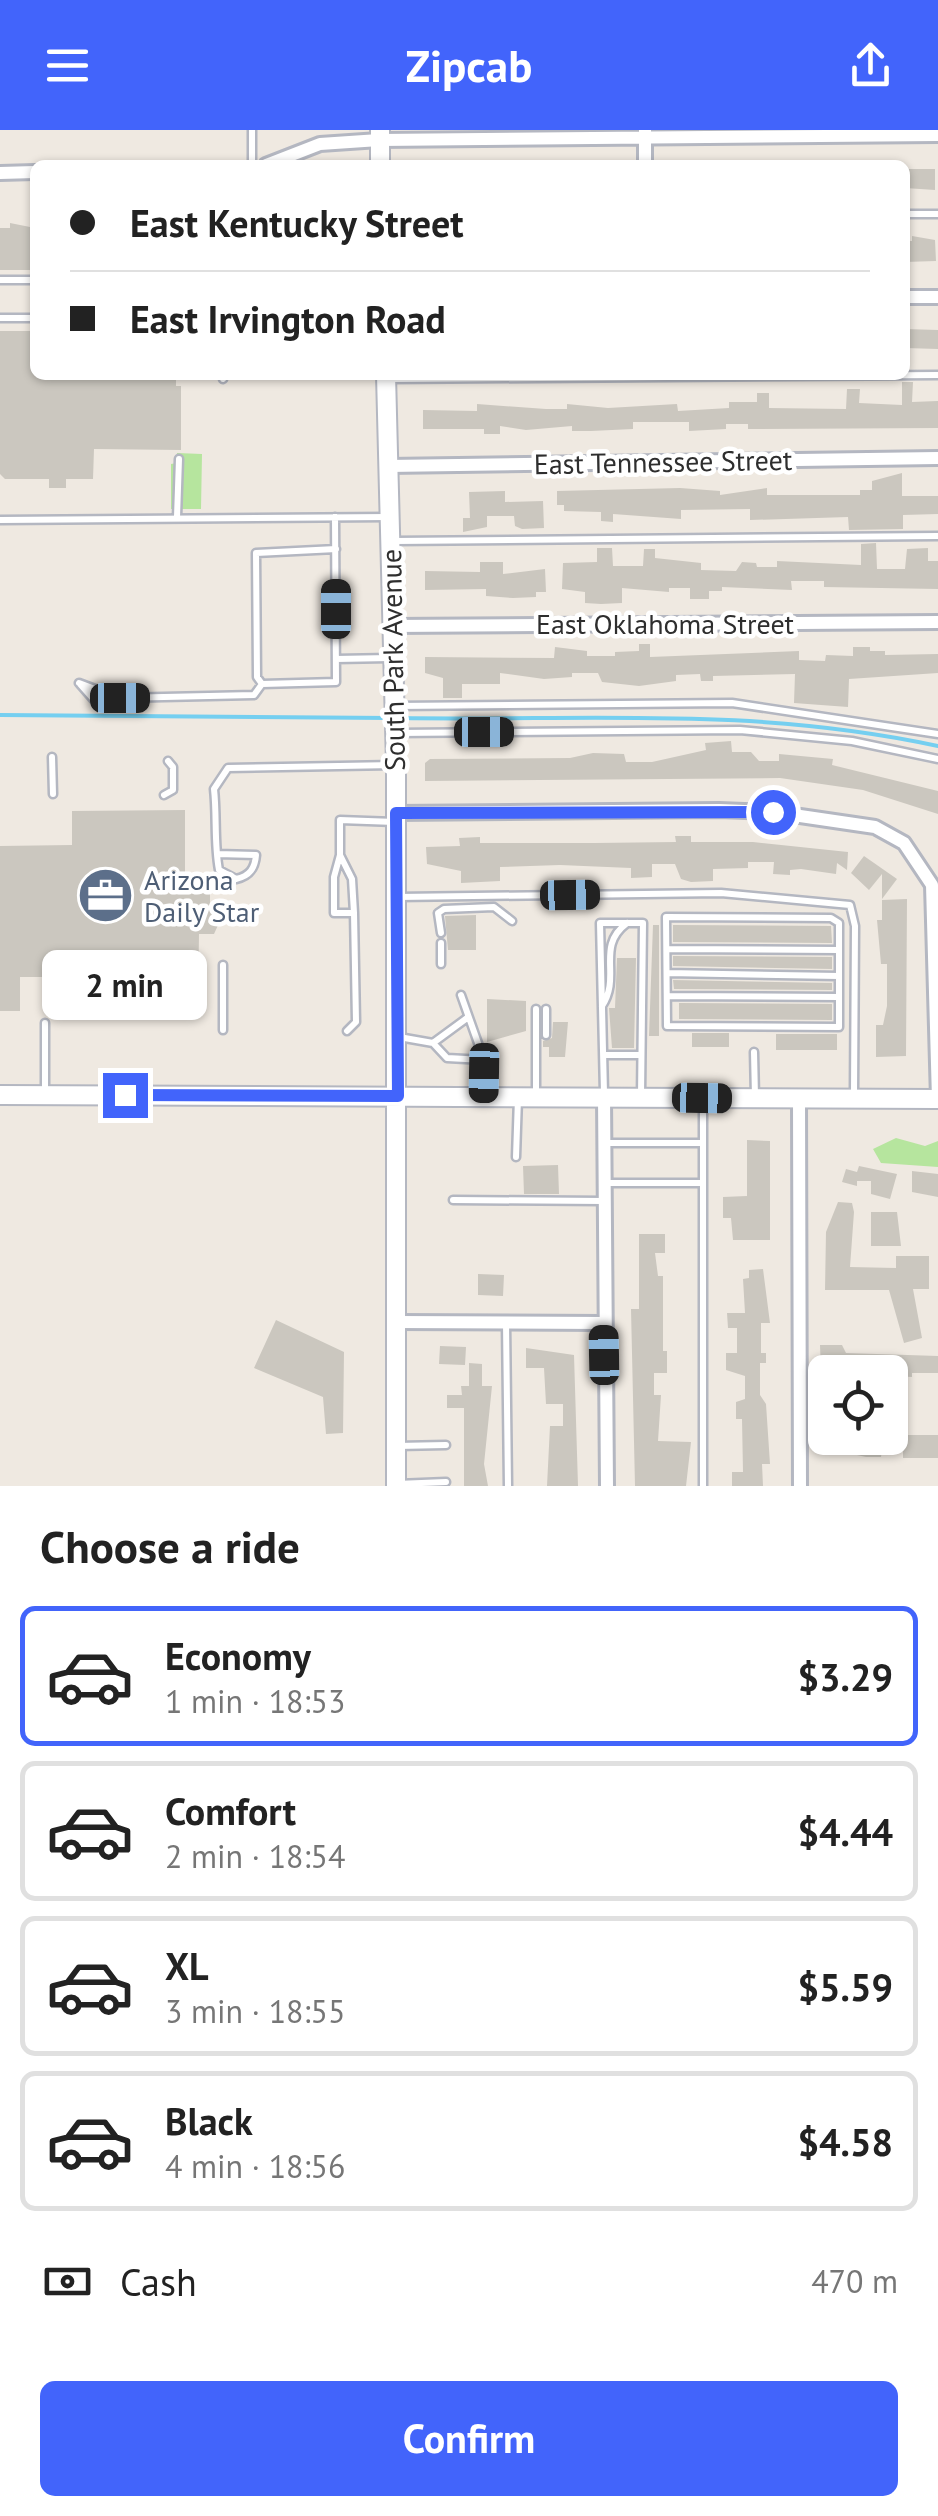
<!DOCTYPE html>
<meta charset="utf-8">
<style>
:root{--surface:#fff;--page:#f6f6f6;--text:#222;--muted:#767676;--line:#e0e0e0;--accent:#4264fb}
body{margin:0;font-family:"PT Sans",sans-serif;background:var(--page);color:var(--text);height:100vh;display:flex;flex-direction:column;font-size:38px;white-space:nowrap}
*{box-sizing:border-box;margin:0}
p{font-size:32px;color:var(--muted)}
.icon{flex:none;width:55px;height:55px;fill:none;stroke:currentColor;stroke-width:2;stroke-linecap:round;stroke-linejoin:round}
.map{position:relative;height:1356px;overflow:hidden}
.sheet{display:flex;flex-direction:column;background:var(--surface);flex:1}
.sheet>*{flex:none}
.banner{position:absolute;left:30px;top:30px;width:880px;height:220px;border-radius:15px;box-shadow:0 2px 8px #0004;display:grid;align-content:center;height:220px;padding:0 40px;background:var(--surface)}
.tools{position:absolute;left:808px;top:1225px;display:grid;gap:20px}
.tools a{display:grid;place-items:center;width:100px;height:100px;border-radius:15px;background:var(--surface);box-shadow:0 2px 8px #0004;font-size:50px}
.end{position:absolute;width:45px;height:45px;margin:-22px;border:12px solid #4264fb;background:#fff;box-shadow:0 0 0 5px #fff}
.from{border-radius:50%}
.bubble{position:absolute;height:70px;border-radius:15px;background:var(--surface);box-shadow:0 2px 8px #0004;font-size:32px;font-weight:600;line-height:70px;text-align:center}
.car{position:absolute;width:30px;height:60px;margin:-30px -15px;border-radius:12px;box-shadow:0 0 8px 2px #0007;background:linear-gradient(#222 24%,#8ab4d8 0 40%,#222 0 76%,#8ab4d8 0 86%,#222 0)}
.banner b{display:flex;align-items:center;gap:35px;height:95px;font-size:38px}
.banner b+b{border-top:2px solid var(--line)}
.banner i{width:25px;height:25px;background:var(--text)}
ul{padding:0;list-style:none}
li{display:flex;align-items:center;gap:30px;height:140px;margin:0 20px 15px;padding:0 20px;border:5px solid var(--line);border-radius:15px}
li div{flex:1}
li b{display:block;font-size:38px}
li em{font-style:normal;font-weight:600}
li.on{border-color:var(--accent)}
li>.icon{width:90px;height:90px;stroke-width:1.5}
h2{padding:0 40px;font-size:45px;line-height:120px}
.pay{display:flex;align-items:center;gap:25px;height:110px;padding:0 40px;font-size:38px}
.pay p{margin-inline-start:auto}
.primary-button{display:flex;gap:20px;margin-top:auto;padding:20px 40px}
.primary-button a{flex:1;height:115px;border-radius:15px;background:var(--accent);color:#fff;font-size:40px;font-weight:600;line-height:115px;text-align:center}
header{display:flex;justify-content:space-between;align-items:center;height:130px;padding:0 40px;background:var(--accent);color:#fff;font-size:45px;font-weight:600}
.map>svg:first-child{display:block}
</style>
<header><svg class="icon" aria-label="menu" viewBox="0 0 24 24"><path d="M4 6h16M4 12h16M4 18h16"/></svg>Zipcab<svg class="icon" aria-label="share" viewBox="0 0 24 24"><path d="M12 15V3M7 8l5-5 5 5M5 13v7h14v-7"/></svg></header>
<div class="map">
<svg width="938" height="1356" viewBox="0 0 938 1356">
<rect width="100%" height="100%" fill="#efe9e1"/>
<path fill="#b6e59e" d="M177,323L202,324L201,379H171V334L177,333Z
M896,1008L925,1016L938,1011V1037L881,1033L873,1019Z"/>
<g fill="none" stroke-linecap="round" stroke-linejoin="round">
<path stroke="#75cff0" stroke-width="4" d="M0,585L391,588
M400,588C586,591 753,576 938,616"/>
</g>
<path fill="#cbc7bf" d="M905,39H935V60L905,58Z
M10,93L35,98V140H0V98H10Z
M912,106L935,110L936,131L905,132V111H912Z
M905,199L938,200V219L905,218Z
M0,201H35V245H176V256H181V320L94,319L93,349H66V358H49V349H5L0,344Z
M902,252H913L912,272L938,271V298L748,299V294H726V299L689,301V292H633V299L591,301H572V296L526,300L500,296V304H484V299H423V280L477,281V274L546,279H567V274L608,278L677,274L678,281L729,278V272H757V263H769V278L846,279L847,259H860L859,273L902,275Z
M902,343V366H938V384L903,385V399L849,400L848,387L750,390V379L681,380V389L613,384V392L601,391V382L564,381V375H557V361L680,358L720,361V365L767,358V365H860V360H872V351Z
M505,361V372L543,371L544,398L522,399L515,396L514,386H487V397L463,402V388H470L469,362Z
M876,413L877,439H905L907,419L928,418V431H938V459L824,457V451H791L792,460L722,457V461H709V469H690V458H669V462L622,458V473L601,474L585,473V462L562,459L563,433L597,432V418H612L613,436H643L644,419H655V428L701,433V440L736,441L742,432L756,433L757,437H777V431L861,435V414Z
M480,432H503V444L545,439L546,462H536V467L513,468L486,466V459L425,460V441L480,442Z
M639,514H650V527L799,521V530L825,531L826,525L853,526V517H870V521H885V525L938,524V543L849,549L848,577L794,573L795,544L713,546V551H701L700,544L676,545V551L639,556L602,552L598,543H572V547L544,549L500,543V554H462V568H443V548L425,543V527L554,528L555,517L587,521V526H615V522L639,521Z
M731,611L732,622H751L759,631H779V624L833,629L832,635L938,661V684L863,660L780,648L425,651V633L430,629L570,628L593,623L624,624L626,632H652L706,620L705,613Z
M185,680V750H210V778L219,793L214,804H199L198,867L74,866L75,847H20V881H0V716L72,715V681Z
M675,706H691V712H753L848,722L847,740L837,733L836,744L801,739L790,740V745L773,744L774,732H748V738L713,739V751L691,752L681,749L675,734H652V747L631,748V738L560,735L500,737V751L461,753V741L427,734L426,717L460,716L459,708L480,707V713H595L676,712Z
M864,726L897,749L882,769V744L869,760L851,743Z
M907,769L906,926L876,927V895H883L887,876V834H881L877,790H882V770Z
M476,785V820H448L445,786Z
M653,795H659V906H649Z
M673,795L831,796L832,813L673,812Z
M673,826L832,827V839L673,836Z
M617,828H636L634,918H612L609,878H615Z
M673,850L832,853V860L674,859Z
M487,869L526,871V901L487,912Z
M679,873L832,874V890L679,889Z
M553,892H568L565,927H549V917H543V911L552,908Z
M692,903H729V917H692Z
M776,904H837V920H776Z
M747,1010L770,1011V1110H733L731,1088H723V1067L747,1066Z
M558,1035L559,1064H524L523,1036Z
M859,1036L897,1044L890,1069L871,1064V1051H857V1056L842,1052L846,1039L857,1042Z
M912,1041L938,1044V1067L912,1062Z
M838,1072L852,1073L854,1082L850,1137L896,1138V1126H929V1159H913L922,1208L904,1213L889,1160H825L826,1102Z
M871,1082H897L901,1116H871Z
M639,1104H665V1123H655L658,1146H663V1221H667V1243H654V1265H661L658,1311L691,1312L686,1356H635L631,1179H639Z
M763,1139L770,1193H761V1223H766V1233H760V1265L766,1274L770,1334H762L763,1356H732V1342H743L742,1289H736V1272L745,1269V1246L726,1240V1223H737V1198H728L727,1183H745L743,1149L749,1148V1140Z
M478,1144L504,1145L503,1166L478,1165Z
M276,1190L344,1222L343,1303L326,1304L323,1267L254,1238Z
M820,1215H842L846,1223L938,1226V1243H912V1247L821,1242Z
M440,1216L466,1217L465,1235L439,1234Z
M526,1218L574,1225L578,1356H547L550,1296H563V1274H546L544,1238H526Z
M469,1233L482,1234V1256H492L484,1334L488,1356H464V1278H447V1265H462L461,1256H469Z
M903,1305H938V1328H903Z
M823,1308H884L881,1327H866L821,1317Z"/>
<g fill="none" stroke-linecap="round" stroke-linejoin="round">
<defs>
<path id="service" d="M252,0V35
M905,84H938
M0,150H35
M0,188H35
M222,245L223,249
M389,249L938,245
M177,387L179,329
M335,387L336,552L262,554L257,547L256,423L336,419
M0,390L389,387
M394,411L938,406
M336,529L390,528
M79,553L119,568L254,565L262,554
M80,554L95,571L118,568
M395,576L732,573L938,604
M397,603L740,600L852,611L938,629
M52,627L53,664
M164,665L173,660V637L168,631
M217,724L256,725C255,738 250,746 236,749L219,740C214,714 217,686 214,659L228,638L395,635
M340,725V690L395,692
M398,767L721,763L850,775L855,796L854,964
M666,787L831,788L839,793V897L667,896Z
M441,803L438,783L444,779L494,777L512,791
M441,813V834
M667,819L839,820
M223,835V900
M667,843L839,846
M461,865L484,930
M667,866L839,867
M602,876C622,846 595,817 627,793
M536,879V962
M45,893V964
M347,901L356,892L354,783H334V747L340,725L352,749L354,783
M546,905V879
M399,907L433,913L447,928L484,930L483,966
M433,913L467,888
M754,922L755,967
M604,925H641
M604,963L600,793H643L641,966
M605,1013H703
M516,1027L518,968
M605,1053H703
M453,1070L604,1071
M506,1193L508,1356
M397,1316L446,1315
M397,1354L446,1352
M703,1356V972"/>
<path id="minor" d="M645,0V35
M266,35L320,14L379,10L938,5
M0,43L35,42
M905,167H938
M388,336L938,328
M391,496L938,492
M396,683L719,680L773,682L875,697L904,713L932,755L938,969
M604,967L607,1356
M799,969L800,1356
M396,1192L604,1193"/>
<path id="secondary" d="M380,0V35
M386,245L396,635V1356
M0,965L938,969"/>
</defs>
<use href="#service" stroke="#b4b7c1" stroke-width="11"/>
<use href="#minor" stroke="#b4b7c1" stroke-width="18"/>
<use href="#secondary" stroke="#b4b7c1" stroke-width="22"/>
<use href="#service" stroke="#fff" stroke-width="6"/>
<use href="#minor" stroke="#fff" stroke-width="12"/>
<use href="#secondary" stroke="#fff" stroke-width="18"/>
</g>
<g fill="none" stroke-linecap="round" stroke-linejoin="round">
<path stroke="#4264fb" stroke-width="12" d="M125,965L398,966L396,683L773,682"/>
</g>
<defs>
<symbol id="office-disc" viewBox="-11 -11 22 22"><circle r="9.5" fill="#5c6f8a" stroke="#fff"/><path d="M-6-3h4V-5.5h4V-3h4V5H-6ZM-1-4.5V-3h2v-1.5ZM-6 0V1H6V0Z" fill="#fff"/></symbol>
</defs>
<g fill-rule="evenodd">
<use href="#office-disc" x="74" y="734" width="63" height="63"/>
</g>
<g text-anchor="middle" stroke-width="9" stroke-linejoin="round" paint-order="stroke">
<g font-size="28" fill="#2e2e2e" stroke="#fff">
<text transform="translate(663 332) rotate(-1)" y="10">East Tennessee Street</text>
<text x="665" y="504">East Oklahoma Street</text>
<text transform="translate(393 530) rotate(-91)" y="10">South Park Avenue</text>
</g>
<g font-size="28" fill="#4e5e75" stroke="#fff" text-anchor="start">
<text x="144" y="760">Arizona<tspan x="144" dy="32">Daily Star</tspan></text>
</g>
</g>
</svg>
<div class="tools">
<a><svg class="icon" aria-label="locate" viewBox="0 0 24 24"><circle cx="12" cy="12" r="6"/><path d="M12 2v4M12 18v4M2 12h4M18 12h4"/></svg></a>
</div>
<i class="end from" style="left:773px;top:682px"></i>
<i class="end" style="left:125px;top:965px"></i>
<div class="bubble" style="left:42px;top:820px;width:165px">2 min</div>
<i class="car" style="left:336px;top:479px;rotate:0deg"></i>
<i class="car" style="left:120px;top:568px;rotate:90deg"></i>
<i class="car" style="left:484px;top:602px;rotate:90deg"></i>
<i class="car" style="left:570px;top:765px;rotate:89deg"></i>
<i class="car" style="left:484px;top:943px;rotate:181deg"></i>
<i class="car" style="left:702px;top:968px;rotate:91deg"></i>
<i class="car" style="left:604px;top:1225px;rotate:359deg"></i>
<div class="banner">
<b><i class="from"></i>East Kentucky Street</b>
<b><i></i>East Irvington Road</b>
</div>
</div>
<section class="sheet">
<h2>Choose a ride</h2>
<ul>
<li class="on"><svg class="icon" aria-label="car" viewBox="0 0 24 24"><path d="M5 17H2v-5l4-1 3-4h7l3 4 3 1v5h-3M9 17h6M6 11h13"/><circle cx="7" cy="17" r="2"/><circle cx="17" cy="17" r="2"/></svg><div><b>Economy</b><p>1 min · 18:53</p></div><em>$3.29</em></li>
<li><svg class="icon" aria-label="car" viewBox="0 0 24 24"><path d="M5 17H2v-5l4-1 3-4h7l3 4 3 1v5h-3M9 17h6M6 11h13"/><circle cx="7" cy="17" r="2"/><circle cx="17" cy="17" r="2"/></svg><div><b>Comfort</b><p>2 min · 18:54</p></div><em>$4.44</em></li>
<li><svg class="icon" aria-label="car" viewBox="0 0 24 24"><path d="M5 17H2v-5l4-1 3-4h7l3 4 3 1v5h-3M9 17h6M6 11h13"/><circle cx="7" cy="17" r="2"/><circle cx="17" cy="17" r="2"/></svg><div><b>XL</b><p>3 min · 18:55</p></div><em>$5.59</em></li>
<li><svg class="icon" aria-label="car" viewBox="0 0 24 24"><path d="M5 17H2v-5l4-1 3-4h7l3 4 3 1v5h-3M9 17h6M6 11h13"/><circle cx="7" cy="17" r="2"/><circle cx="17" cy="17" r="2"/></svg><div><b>Black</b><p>4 min · 18:56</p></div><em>$4.58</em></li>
</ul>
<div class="pay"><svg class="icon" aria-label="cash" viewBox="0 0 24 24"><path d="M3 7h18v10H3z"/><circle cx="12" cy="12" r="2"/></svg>Cash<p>470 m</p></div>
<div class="primary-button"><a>Confirm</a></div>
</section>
